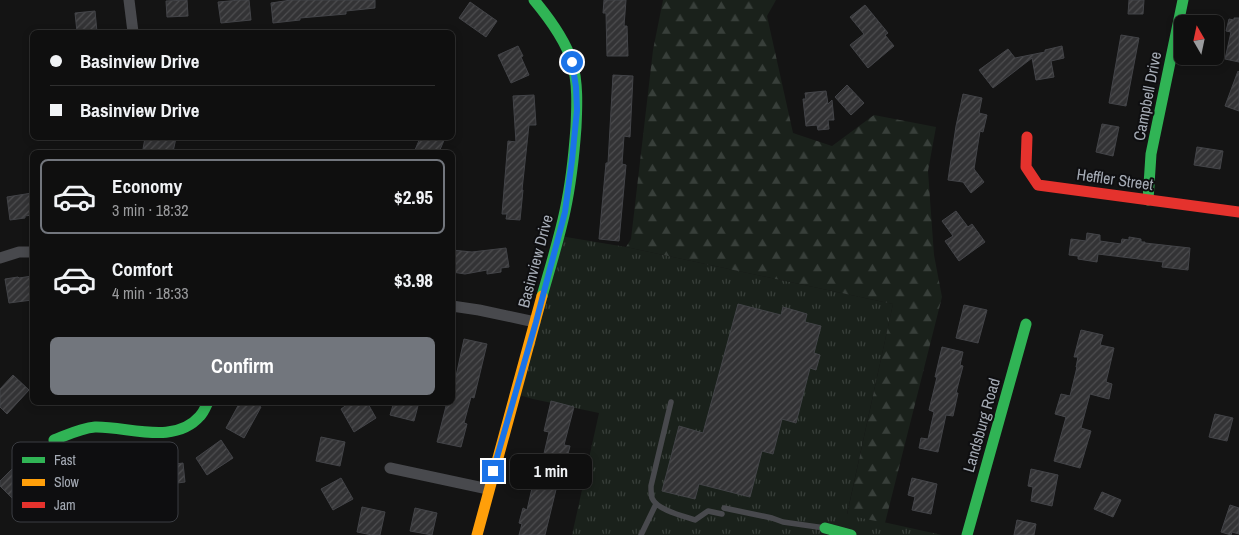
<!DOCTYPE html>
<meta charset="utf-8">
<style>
:root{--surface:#0f0f0f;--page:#181818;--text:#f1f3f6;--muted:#9b9c9e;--line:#2f2f2f;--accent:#72767d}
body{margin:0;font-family:"Archivo Narrow",sans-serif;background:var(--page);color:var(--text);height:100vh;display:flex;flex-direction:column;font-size:19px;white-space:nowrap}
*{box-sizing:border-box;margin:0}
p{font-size:16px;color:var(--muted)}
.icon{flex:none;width:28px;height:28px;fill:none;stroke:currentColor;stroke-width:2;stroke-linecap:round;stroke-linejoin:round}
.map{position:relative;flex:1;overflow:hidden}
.drawer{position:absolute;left:30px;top:150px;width:425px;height:255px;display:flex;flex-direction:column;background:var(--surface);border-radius:8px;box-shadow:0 2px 8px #0003,0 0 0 1px var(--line)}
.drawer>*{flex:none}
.guide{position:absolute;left:30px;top:30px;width:425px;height:110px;border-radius:8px;box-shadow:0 2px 8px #0003,0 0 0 1px var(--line);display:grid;align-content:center;height:110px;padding:0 20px;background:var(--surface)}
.needle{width:32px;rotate:351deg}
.buttons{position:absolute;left:1174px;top:15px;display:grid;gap:10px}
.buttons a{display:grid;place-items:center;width:50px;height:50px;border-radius:8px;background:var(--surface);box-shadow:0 2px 8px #0003,0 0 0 1px var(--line);font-size:25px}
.end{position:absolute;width:22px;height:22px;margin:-11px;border:6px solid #1a73e8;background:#fff;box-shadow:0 0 0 2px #fff}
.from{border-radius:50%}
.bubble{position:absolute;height:35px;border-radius:8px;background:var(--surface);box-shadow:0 2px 8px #0003,0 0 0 1px var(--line);font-size:16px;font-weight:800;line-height:35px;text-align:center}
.guide b{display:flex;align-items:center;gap:18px;height:48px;font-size:19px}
.guide b+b{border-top:1px solid var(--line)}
.guide i{width:12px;height:12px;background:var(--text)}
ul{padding:9px 0 0;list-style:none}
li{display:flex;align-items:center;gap:15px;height:75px;margin:0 10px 8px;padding:0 10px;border:2px solid transparent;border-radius:8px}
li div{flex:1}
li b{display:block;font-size:19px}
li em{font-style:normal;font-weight:800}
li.active{border-color:var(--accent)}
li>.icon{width:45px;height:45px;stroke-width:1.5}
.button{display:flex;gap:10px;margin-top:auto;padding:10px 20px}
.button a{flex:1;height:58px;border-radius:8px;background:var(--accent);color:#fff;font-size:20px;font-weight:800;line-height:58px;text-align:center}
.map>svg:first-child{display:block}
</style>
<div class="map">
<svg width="1239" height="535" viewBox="0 0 1239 535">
<defs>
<pattern id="grass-tufts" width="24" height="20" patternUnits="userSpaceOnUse" patternTransform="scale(1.25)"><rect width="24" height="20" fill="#1a211b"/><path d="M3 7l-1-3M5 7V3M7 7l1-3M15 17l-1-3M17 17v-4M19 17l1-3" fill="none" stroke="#383f3a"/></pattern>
<pattern id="forest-firs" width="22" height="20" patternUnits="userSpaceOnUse" patternTransform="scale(1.25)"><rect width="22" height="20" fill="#1a211b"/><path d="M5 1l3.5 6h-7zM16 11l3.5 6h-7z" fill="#383f3a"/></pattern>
<pattern id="building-hatch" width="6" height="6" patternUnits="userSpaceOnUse" patternTransform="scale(1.25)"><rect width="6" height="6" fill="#333335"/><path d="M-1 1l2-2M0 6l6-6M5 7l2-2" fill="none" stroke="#4e4e50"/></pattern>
</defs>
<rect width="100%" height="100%" fill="#141414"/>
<path fill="url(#grass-tufts)" d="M560,236L626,247L893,304L847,514L942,535H572L599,413L533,399L519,395Z"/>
<path fill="url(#forest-firs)" d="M663,0H776L767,16L793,133L832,146L874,115L936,127L928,171L934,255L942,297L885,523L847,515L893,304L626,247L631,239L653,50Z"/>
<path fill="url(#building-hatch)" stroke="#434448" d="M187,0L188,16L167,17L166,1Z
M240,0H249L251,20L221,23L218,2Z
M291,0H375V8L346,11V14L300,18V20L273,23L271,3Z
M604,0H626L624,26H627L628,56H607L606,13H603Z
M1129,0H1144L1143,14H1128Z
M470,2L497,21L486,37L459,18Z
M865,5L888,33L885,35L894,46L868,68L850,45L864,34L850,17Z
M95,11L97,32H77L75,13Z
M1234,18H1239V62L1225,59L1231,32L1226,31L1229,19L1234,20Z
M1121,35L1139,38L1126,106L1109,103Z
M518,46L523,56L521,57L529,75L511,83L498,55Z
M1062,46L1064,58L1051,61L1054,77L1036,80L1032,58L993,88L979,70L1008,49L1015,58L1045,52V50Z
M1238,71L1239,72V111L1225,106Z
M613,75L633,76L630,137L624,136L622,164L626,165L619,241L599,239L606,163H608Z
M847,85L864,103L851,115L835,97Z
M826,91L828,104L832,100L834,120H828L829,129L818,130L817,125L806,126L803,99H806L805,93Z
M963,94L982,98L979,113L987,115L983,132L980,131L974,169L984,182L971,193L963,182L948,180L956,126Z
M534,95L536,125H529L522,190H523L520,220L506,219L507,214H502L508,141L516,142L513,96Z
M1102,124L1119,127L1113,156L1096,152Z
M145,138H176L173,152L143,149Z
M420,138H445L439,152H422L415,150Z
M1197,147L1223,151L1220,169L1194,165Z
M32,193V215L25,216V218L10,220L7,197Z
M956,211L968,227L972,224L985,242L959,261L945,241L953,236L942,221Z
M1087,233L1100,235V241L1121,244L1122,239L1129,240V237L1141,239V242H1145V243L1190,248L1188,270L1162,267L1163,262L1098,254L1097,262L1078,259V256L1069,255L1071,239L1086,241Z
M506,248L509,267L501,268V272L487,274V270L465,274L452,272V250L472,252Z
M32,276V300L9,303L5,279L18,277L19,278Z
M738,304L781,315L783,307L807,314L805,322L821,326L814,353L820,355L816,370L810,368L796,423L782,419L773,454L762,451L750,497L699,484L695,499L662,491L679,426L703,433Z
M964,305L987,310L978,343L956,338Z
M1081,330L1103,335L1100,345L1114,348L1106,382L1112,384L1109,399L1090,394L1081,428L1091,431L1080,468L1054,461L1066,417L1055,414L1061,394L1070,396L1077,367H1076L1078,357H1074Z
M464,339L487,344L474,398L471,397L464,423L467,424L461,447L437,442L447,402H452V381H455Z
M942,347L963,352L960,365L963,366L956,393H958L953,416L946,415L938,452L919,448L921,438L928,439L934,412L929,410L937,377H935Z
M13,375L29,390L7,414L0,407V389Z
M551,401L574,407L564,445L570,446L563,474L560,473L545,535H519L522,524L519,523L523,508L527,510L535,475H539L549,432L544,431Z
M240,402H253L261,407L244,438L226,428Z
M351,402H367L376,418L354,432L341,409Z
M394,402H419L414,421L390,415Z
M1215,414L1233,418L1227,441L1209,437Z
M321,437L345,442L340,466L316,461Z
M221,440L233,458L207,475L196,458Z
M183,463L185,482L155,486L152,467Z
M12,469L30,487L16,502L0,486V481Z
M1031,469L1058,475L1052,506L1031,501L1033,487L1028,486Z
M341,478L353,499L333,510L321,489Z
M912,478L937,484L931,514L912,510L915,497L908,495Z
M1102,492L1121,500L1113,517L1094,509Z
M1230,505L1239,508V534L1232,532L1231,535L1221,532Z
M362,507L385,512L380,535H372L357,532Z
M415,508L437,513L432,535L410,531Z
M1017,520L1036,524L1034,535H1014Z"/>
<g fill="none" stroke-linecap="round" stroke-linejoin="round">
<path stroke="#48494d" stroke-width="5.5" d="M671,402L651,486C651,490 651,494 652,498C657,510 683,516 695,520L708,511L722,514
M724,508L772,518L783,522L825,528
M641,535L656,504"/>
<path stroke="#48494d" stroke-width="11" d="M129,0L133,32
M0,258L19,252H32
M452,306L479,310L535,322
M390,468L488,489"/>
<path stroke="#30b455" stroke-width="11" d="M534,0C549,18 565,39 572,62C578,82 577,106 576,127C574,155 571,183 565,211C559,239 550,268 542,296
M1148,200L1151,154L1183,0
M54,440C67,435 81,428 95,427C128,426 174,446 200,416C204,412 206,406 208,402
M825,528L851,535
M967,535L1026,324"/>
<path stroke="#ff9f0a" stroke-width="11" d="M477,535L542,296"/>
<path stroke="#e5322d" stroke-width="11" d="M1027,137L1026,167L1038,185L1239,212"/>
</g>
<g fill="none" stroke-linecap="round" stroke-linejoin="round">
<path stroke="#1a73e8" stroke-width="6" d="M493,471L536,322L565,212L572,160L577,110L576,87L572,62"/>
</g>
<g text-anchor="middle" stroke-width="4" stroke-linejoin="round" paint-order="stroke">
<g font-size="16" fill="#a5abb5" stroke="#0e0e10">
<text transform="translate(1147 96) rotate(-79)" y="6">Campbell Drive</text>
<text transform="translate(1115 179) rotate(8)" y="6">Heffler Street</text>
<text transform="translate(535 261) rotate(-75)" y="6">Basinview Drive</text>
<text transform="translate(981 425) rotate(-74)" y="6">Landsburg Road</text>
</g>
</g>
<rect x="12" y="442" width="166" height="80" rx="8" fill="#0e0e10" stroke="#3b3d42" stroke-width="1"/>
<rect x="22" y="457" width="23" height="6" fill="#30b455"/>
<rect x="22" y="479" width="23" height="7" fill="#ff9f0a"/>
<rect x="22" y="502" width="23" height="6" fill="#e5322d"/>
<g font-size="14" fill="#a5abb5">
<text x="54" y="465">Fast</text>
<text x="54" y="487">Slow</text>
<text x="54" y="510">Jam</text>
</g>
</svg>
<div class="buttons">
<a><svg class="needle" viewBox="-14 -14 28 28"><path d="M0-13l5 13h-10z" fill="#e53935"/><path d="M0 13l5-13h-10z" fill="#9b9c9e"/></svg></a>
</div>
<i class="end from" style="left:572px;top:62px"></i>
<i class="end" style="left:493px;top:471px"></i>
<div class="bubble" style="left:510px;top:454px;width:82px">1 min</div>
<div class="guide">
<b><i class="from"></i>Basinview Drive</b>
<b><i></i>Basinview Drive</b>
</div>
<section class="drawer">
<ul>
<li class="active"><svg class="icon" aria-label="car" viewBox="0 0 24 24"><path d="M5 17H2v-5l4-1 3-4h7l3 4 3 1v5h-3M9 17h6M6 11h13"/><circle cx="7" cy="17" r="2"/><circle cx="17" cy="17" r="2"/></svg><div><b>Economy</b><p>3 min · 18:32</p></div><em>$2.95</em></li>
<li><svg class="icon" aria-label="car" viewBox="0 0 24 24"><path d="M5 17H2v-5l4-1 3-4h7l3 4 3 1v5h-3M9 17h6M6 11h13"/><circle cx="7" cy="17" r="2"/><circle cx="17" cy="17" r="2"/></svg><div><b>Comfort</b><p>4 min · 18:33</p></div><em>$3.98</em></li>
</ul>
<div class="button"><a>Confirm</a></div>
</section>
</div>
